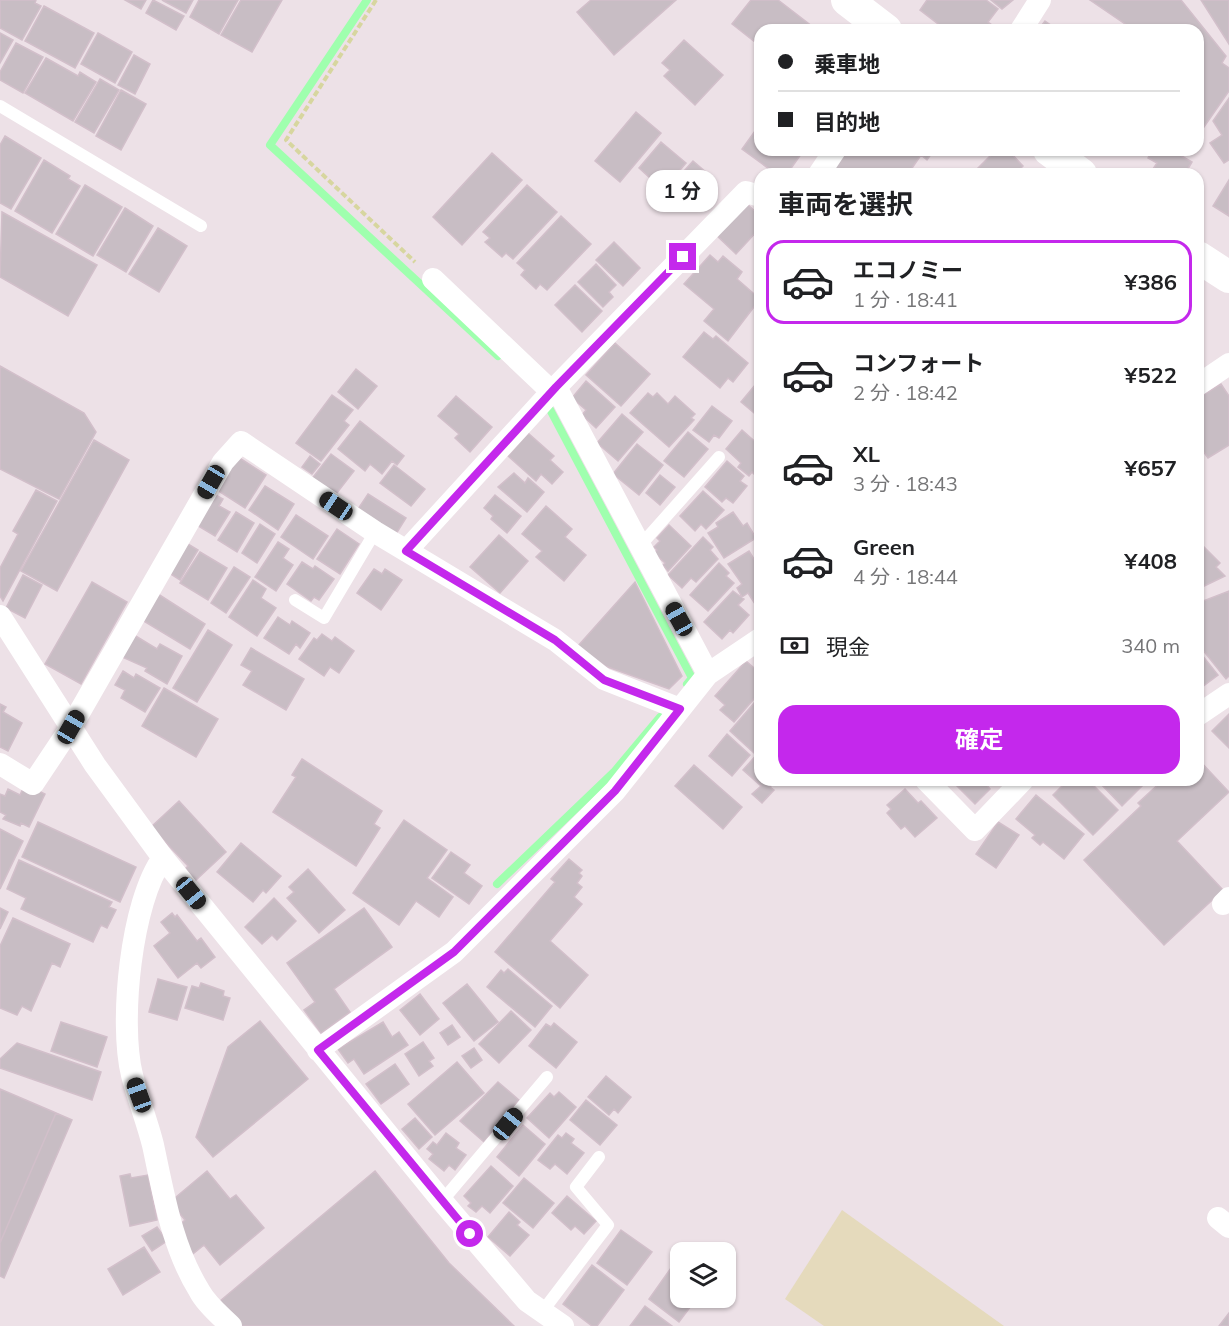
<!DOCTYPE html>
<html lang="ja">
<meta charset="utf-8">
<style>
:root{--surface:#fff;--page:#f2f2f2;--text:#202124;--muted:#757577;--line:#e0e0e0;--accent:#c428ec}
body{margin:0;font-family:Mulish,"Noto Sans JP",sans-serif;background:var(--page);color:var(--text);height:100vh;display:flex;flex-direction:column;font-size:22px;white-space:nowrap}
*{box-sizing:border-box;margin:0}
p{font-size:20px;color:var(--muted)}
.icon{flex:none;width:33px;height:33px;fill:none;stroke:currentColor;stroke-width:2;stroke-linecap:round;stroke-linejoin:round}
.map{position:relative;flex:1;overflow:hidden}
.side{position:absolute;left:754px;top:168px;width:450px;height:618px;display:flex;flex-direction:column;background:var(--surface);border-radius:18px;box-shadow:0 2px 4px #0004}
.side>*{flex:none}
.banner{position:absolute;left:754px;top:24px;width:450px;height:132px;border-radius:18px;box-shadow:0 2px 4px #0004;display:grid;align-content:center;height:132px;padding:0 24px;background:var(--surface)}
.fabs{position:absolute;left:670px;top:1242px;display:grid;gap:12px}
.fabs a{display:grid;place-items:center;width:66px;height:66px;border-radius:12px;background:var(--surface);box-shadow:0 2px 4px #0004;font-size:30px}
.end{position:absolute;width:27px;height:27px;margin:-14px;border:8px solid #c428ec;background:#fff;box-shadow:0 0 0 3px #fff}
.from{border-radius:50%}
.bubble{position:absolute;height:42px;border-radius:18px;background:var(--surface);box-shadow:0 2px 4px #0004;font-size:20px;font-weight:700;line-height:42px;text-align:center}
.car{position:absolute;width:18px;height:36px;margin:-18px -9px;border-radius:8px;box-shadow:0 0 4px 2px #0007;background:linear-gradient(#222 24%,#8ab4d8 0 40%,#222 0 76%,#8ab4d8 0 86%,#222 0)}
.banner b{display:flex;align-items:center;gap:21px;height:57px;font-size:22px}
.banner b+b{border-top:2px solid var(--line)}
.banner i{width:15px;height:15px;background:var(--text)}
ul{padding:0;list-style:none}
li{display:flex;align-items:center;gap:18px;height:84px;margin:0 12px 9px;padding:0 12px;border:3px solid transparent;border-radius:18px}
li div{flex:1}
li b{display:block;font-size:22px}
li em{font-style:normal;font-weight:700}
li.on{border-color:var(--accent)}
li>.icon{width:54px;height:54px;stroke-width:1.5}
h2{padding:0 24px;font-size:27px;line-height:72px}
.pay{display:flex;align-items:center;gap:15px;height:66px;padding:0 24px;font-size:22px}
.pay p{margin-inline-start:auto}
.cta{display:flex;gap:12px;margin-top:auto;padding:12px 24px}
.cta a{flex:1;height:69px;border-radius:18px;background:var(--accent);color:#fff;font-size:24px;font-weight:700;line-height:69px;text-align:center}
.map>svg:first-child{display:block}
</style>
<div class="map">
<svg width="1229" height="1326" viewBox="0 0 1229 1326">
<rect width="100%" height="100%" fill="#ede1e7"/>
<path fill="#e5dabc" d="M842,1210L1004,1326H824L785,1299Z"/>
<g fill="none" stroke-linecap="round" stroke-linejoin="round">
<path stroke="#9fffae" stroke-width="8" d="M367,0L270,145L498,356
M546,402L692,678L687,684
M497,884L614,772L660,717"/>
</g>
<path fill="#c8bdc4" stroke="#d2bfca" stroke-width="1.5" d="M0,0H36L35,3L41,6L22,40L0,28Z
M125,0H146L141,9Z
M153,0L184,16L176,30L146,13Z
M162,0H193L186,13Z
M199,0H238L219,34L190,17Z
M241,0H282L252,52L221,35Z
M591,0H676L614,55L577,12Z
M751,0H778L817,30H760V46L732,24Z
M927,0H986L998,9L988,22L999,30H946L920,10Z
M991,0H1013L1002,9Z
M1090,0H1181L1226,56L1222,63L1229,68V91L1204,127L1198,123V30H1121L1125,24Z
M1201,0H1229V44Z
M44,6L94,33L75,68L25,41Z
M1045,21L1058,30H1038Z
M0,33L13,40L0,63Z
M98,33L132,52L115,83L81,64Z
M684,40L723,75L695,105L664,76L670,70L662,63Z
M16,43L43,57L23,93L0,80V72Z
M134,55L150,64L135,94L118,85Z
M46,58L78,76L80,72L96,82L73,121L25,93Z
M100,79L119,90L94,133L75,122Z
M121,90L146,104L121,150L96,136Z
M1229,98V160L1224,163L1210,143L1222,135L1213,121Z
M636,112L661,133L620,182L595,161Z
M760,124V150H804L787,174H776L742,149Z
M5,136L41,158L11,209L0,203V145Z
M661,142L686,163L663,190L639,168Z
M845,150H934L927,160L921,155L908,174H828Z
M1002,150H1008L1023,166L1015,174H972L995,151L998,154Z
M1152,150H1183L1180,155L1192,162L1185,174H1155L1151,172L1157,163L1148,158Z
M492,153L522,180L462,245L433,217Z
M44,160L70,176L68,179L80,186L52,233L15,211Z
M693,161L713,178L685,209L665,192Z
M1229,180V216L1213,206Z
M85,185L122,207L93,256L56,234Z
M527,185L557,212L513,259L506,253L502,257L485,242L490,238L483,232Z
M745,202L760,216V228L736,254L715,234Z
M125,208L153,226L126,272L97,255Z
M2,212L97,265L68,316L0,277Z
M561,216L591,244L547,290L540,284L536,289L521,275L525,270L517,263Z
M158,228L187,246L159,292L129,274Z
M614,242L640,268L623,286L596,260Z
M710,255L718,262L723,256L742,272L737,279L760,299L728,341L704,321L714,309L684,284Z
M596,264L616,285L609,292L613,297L603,307L578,282Z
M575,285L602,311L582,332L555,305Z
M704,332L713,339L716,336L748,363L733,382L728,378L720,388L683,357Z
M615,343L650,374L621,406L586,375Z
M0,366L84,413L96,432L59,499L0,469Z
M356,369L377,386L358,409L338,392Z
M760,379V418L741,402Z
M586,381L615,407L596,428L582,415L586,410L572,398Z
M1221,384L1229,396V445L1208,458L1198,444V398Z
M648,393L653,397L657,393L668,404L675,396L695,414L691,418L694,420L669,447L630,413Z
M332,395L353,410L344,421L349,425L321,461L296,443Z
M456,396L492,427L470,452L455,438L459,434L438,416Z
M712,406L732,421L719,438L714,435L709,442L693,430Z
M622,414L643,432L618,461L597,443Z
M360,421L404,456L397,465L392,461L382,474L370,464L365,471L338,449Z
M742,430L760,446V472L757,477L752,472L749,476L738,467L741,463L726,449Z
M688,432L708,449L684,477L664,461Z
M528,433L554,456L550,460L563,472L552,484L541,474L536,481L508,456Z
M94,440L129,460L57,591L21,571Z
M637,444L663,465L639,495L613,474Z
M331,454L354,471L333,498L310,481Z
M310,456L320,464L312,474L302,467Z
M238,457L266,475L245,508L217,490Z
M727,461L744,476L740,481L747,486L733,503L726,498L722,502L705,487Z
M394,465L425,489L411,506L380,483Z
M514,473L525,483L528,478L544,492L527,512L498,487Z
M660,475L675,487L660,505L646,493Z
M265,486L294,504L278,530L249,510Z
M36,490L57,501L3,601L0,596V568L18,534L13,531Z
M703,491L724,510L706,529L701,524L695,531L680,516Z
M214,494L223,499L219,506L230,512L215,536L195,524Z
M368,494L406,518L396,534L358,509Z
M495,495L521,516L507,533L491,519L493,516L484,508Z
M546,506L572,529L565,537L586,555L564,581L536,557L542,551L522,534Z
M236,512L254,523L237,552L218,540Z
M733,512L743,526L747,523L756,538L724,558L708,533L718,527L716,523Z
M296,515L328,536L313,559L281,537Z
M260,524L275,534L257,563L242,553Z
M669,525L691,546L668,571L663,565L665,563L654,553L657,550L654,547L660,541L657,538Z
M337,529L359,544L340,574L317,559Z
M499,535L528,561L500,593L470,567Z
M703,537L713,547L710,550L718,559L696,582L691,578L682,588L668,575Z
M183,541L198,550L180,580L166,571Z
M1198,541L1220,563L1216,567L1225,576L1198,589Z
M278,542L289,549L283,558L293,565L276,591L255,577Z
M749,551L760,569L759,610L748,593L742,597L737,588L742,584L728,564Z
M200,552L227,568L208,600L180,583Z
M302,562L313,569L315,566L334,579L319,600L314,597L311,601L287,584Z
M719,563L729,573L726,576L734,583L708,611L690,595Z
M234,567L250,577L226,613L211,603Z
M374,569L382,574L385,569L402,580L381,610L357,593Z
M23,575L42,585L25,618L6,608Z
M253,580L266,589L261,598L276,608L257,636L229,617Z
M92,582L127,602L81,684L45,664Z
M635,582L682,676L669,689L605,666L578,646Z
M733,591L744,599L738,605L749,615L733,633L730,630L722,639L704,622Z
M1229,591V676L1226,679L1198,644V603Z
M158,594L205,624L190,649L142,620Z
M278,617L290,625L292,621L310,633L300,648L296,644L289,654L264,638Z
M208,630L232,645L197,702L173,688Z
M322,634L332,641L335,637L354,651L339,673L330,667L324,676L299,659L314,638L317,640Z
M134,635L157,649L160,644L182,656L167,684L145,671L147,668L122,657Z
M251,648L304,679L286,710L243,685L252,671L241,665Z
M1198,650L1218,675L1198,690Z
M746,661L760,673V692L734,722L720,710L725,705L715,696Z
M123,671L134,678L136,674L160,688L145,712L121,698L125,690L115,685Z
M164,688L218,719L196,757L142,726Z
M760,696V746L754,753L730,731Z
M0,704L6,707L3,712L22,723L8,751L0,747Z
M1229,714V748L1212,731Z
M727,734L750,755L732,776L709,756Z
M760,751V780H776L770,787L774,790L762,803L752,794L761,786L743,770Z
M302,759L382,811L374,824L380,828L356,866L273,812L296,777L292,775Z
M1198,759L1229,792L1177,841L1223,890L1164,945L1084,860L1141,806L1138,803L1163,780H1198Z
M694,765L742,807L723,829L675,786Z
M951,780H990L986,784L990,789L975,804Z
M1068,780H1088L1118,810L1093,835L1053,795Z
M1097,780H1148L1122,806Z
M25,784L45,794L29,827L21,823L20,826L3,819L6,815L0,812V794L5,796L8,789L20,795Z
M905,789L918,803L921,801L937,818L915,837L905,826L901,829L887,813L891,809L887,805Z
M1036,795L1084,834L1064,859L1043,842L1040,845L1032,838L1035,835L1016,819Z
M179,801L226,852L195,881L185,869L188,866L151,827Z
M404,820L447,850L427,878L453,897L439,917L416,901L399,925L353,893Z
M38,822L136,867L120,902L22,857Z
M998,822L1019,835L996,868L976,854Z
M0,829L23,841L0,889Z
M241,843L281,876L266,893L263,890L253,902L217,872Z
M451,852L470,865L464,873L482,886L469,904L432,878Z
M569,859L582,870L579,873L582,876L577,883L582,887L574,897L582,904L550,941L588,975L560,1008L495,952L555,882L551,879Z
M19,860L112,902L109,907L116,910L107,928L101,925L93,942L21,909L26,898L7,889Z
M308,869L345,910L319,933L287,898L294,892L289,887Z
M274,898L296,921L277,940L272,935L262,944L245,927Z
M0,908L8,912L0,929Z
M364,908L392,947L334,989L350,1012L321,1033L304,1010L315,1002L287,963Z
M172,913L175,917L177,915L197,941L201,938L215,957L201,968L197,963L178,978L154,946L170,933L161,922Z
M13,918L70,944L60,967L52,963L31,1011L22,1006L17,1015L0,1008V946Z
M508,969L552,1006L535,1027L487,987L501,970L504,973Z
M158,979L187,987L177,1020L149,1012Z
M201,983L224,991L223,996L230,998L223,1020L185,1008L192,986L199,988Z
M467,984L498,1022L474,1041L443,1003Z
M420,994L439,1019L420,1035L400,1010Z
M511,1011L531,1030L499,1063L479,1044Z
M260,1021L308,1079L213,1157L196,1137L228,1047Z
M61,1022L107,1037L97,1067L51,1051Z
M383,1022L392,1037L399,1032L408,1045L364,1074L354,1059L348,1063L338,1049Z
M554,1023L577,1042L556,1068L529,1046L546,1024L551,1027Z
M452,1025L460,1037L448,1045L440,1033Z
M423,1042L434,1058L429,1061L433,1066L419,1076L405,1054Z
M17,1043L101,1072L92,1100L0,1068V1059Z
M474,1048L482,1060L471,1068L462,1056Z
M457,1062L484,1093L435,1135L408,1104Z
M395,1064L409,1084L381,1104L366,1084Z
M606,1076L631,1097L618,1113L614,1109L609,1115L588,1097Z
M498,1082L519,1100L484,1142L460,1121Z
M0,1089L56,1113L0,1243Z
M559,1092L576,1107L549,1138L527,1118L550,1093L554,1097Z
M586,1100L617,1125L600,1145L570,1120Z
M56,1113L72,1120L4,1278L0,1276V1243Z
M415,1118L432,1137L419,1149L402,1129Z
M523,1125L545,1144L519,1176L497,1157Z
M446,1133L459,1143L456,1148L466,1155L455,1170L449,1165L444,1171L429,1159L433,1154L427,1149L433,1142L437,1145Z
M566,1133L574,1139L571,1143L584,1153L567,1174L555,1164L550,1169L538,1160L558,1135L562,1138Z
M491,1166L513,1186L490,1213L482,1206L476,1212L468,1206L471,1203L464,1196Z
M207,1171L230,1199L236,1195L264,1228L220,1265L204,1245L189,1257L178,1226L185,1220L170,1202Z
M375,1171L449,1263L514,1326H242L220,1301Z
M130,1174L131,1178L148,1175L157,1220L130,1226L120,1176Z
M524,1178L554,1203L533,1228L503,1203Z
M567,1196L596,1221L584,1234L575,1226L571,1230L552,1213Z
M509,1212L520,1222L517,1225L529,1235L510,1256L488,1237Z
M157,1227L167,1241L152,1251L142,1236Z
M621,1230L652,1252L627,1285L597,1263Z
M144,1247L160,1272L123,1295L108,1269Z
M592,1265L624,1290L597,1326H592L563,1304Z
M671,1268L681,1275V1298H697L679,1322L649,1299Z
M645,1306L672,1326H630Z
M1229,1313V1326H1219Z"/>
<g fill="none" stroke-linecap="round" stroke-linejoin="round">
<path stroke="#d7d69f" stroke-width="4" stroke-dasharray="6 3" stroke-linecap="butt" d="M376,0L286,140L415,262"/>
<path stroke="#fff" stroke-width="12" d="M0,106L201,226
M639,547L719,457
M295,600L324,618L375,532
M442,1201L547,1077
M542,1312L608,1225L576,1187L599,1157"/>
<path stroke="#fff" stroke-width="22" d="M1021,30L1040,0
M819,174L835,150
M433,279L552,392
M1198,385L1229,364
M556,387L708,674
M406,551L556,387L746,192L760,196
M0,616L95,765L163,858L442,1201L527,1301L563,1326
M1198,715L1229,694
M0,764L33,784L71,727L223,462L241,442L375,532L555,640L604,679L680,709
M926,780L975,830L1023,780
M163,858C131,901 119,1023 132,1075C138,1099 147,1121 153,1145C164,1196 172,1247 200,1292C207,1305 221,1316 231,1326
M1223,904L1229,898
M318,1050L454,952L615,791L708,674L760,639
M1218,1218L1229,1227"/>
<path stroke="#fff" stroke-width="32" d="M847,0L886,30
M1049,150L1081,174
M1198,257L1229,277"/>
</g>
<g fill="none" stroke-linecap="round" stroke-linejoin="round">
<path stroke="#c428ec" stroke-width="8" d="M470,1234L318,1050L454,952L615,791L680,709L604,680L555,640L406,551L556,387L683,257"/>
</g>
</svg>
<div class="fabs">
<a><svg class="icon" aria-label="layers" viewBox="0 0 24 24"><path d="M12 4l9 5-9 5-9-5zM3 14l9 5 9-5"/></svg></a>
</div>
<i class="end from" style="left:470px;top:1234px"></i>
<i class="end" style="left:683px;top:257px"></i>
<div class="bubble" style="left:646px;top:170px;width:72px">1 分</div>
<i class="car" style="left:211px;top:482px;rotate:210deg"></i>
<i class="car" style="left:336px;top:506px;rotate:304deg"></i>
<i class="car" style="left:679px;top:619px;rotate:331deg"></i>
<i class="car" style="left:71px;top:727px;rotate:30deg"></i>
<i class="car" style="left:191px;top:893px;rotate:141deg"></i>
<i class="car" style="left:139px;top:1095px;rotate:340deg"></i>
<i class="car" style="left:508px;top:1124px;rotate:39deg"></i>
<div class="banner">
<b><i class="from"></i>乗車地</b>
<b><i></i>目的地</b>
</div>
<section class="side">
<h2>車両を選択</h2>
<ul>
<li class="on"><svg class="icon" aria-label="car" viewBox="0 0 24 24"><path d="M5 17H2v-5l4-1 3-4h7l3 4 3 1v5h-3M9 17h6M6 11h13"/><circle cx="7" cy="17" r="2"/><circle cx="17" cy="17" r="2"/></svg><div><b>エコノミー</b><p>1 分 · 18:41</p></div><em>¥386</em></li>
<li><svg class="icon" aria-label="car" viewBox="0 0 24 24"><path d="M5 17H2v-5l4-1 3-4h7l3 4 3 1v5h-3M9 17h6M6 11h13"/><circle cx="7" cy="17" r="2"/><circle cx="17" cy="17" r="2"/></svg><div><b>コンフォート</b><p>2 分 · 18:42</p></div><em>¥522</em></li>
<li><svg class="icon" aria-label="car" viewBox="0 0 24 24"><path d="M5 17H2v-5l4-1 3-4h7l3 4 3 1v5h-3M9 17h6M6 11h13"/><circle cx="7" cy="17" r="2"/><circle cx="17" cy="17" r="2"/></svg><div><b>XL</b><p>3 分 · 18:43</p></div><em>¥657</em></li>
<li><svg class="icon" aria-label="car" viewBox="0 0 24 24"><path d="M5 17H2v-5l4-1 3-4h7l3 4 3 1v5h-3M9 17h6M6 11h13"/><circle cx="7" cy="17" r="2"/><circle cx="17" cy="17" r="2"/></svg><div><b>Green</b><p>4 分 · 18:44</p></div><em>¥408</em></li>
</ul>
<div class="pay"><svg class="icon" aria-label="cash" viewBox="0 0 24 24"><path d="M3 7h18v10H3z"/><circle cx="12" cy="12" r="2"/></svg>現金<p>340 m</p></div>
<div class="cta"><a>確定</a></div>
</section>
</div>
